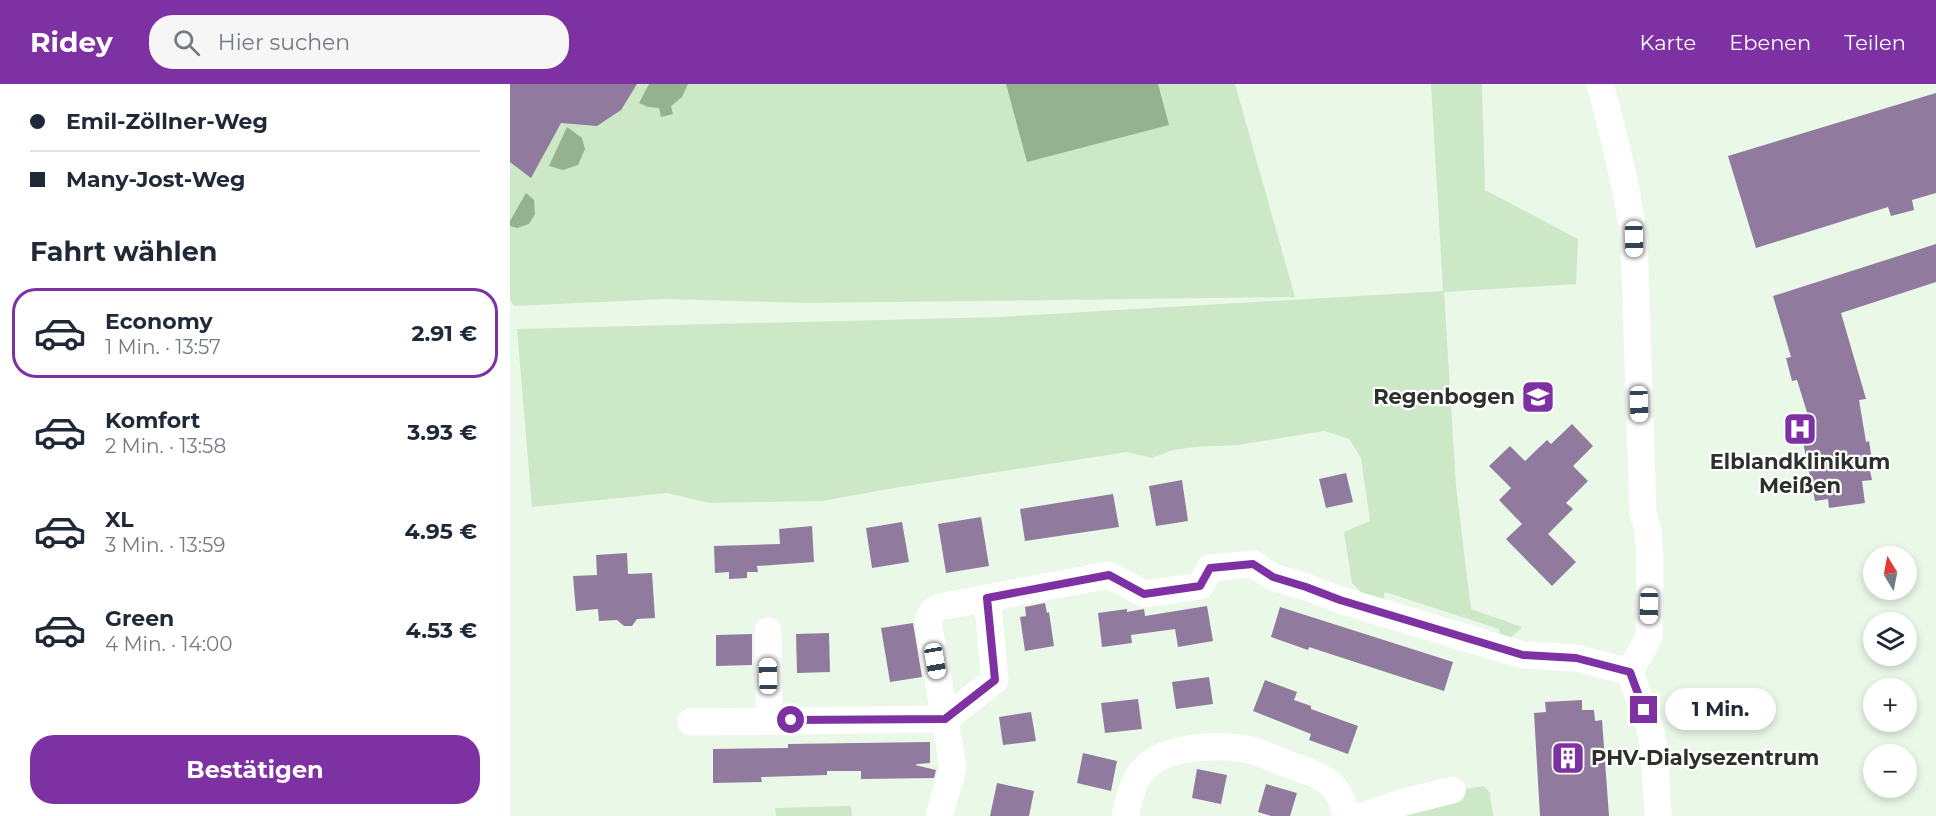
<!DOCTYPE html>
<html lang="de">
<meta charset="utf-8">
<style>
:root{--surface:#fff;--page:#f6f6f7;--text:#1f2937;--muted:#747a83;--line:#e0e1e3;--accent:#7e31a2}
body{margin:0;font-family:Montserrat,sans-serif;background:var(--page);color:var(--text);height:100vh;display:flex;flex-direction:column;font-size:22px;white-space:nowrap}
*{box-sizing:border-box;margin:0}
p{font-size:20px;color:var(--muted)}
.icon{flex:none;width:33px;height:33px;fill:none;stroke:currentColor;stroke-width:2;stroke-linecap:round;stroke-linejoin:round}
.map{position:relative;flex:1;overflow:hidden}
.drawer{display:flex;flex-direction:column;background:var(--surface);width:510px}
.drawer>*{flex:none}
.guide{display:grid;align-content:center;height:132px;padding:0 30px;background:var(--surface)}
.needle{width:39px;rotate:350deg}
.controls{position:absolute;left:1353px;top:462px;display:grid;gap:12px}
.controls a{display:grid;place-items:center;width:54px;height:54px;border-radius:50%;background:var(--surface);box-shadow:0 3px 9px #0003;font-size:30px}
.end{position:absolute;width:27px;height:27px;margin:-14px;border:8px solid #7e31a2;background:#fff;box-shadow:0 0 0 3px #fff}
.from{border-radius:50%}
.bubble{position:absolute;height:42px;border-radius:21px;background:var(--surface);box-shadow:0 3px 9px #0003;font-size:20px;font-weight:700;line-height:42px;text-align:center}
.car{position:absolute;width:18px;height:36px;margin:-18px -9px;border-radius:8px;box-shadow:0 0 4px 2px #0007;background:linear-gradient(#fff 24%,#345 0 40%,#fff 0 76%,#345 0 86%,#fff 0)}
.guide b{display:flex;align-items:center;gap:21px;height:57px;font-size:22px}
.guide b+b{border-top:2px solid var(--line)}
.guide i{width:15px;height:15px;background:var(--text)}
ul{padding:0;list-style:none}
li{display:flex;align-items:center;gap:18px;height:90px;margin:0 12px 9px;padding:0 18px;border:3px solid transparent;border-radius:24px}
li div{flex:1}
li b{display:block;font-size:22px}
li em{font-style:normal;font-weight:700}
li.selected{border-color:var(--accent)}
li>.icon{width:54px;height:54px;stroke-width:1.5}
h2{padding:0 30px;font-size:27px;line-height:72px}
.cta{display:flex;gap:12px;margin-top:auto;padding:12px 30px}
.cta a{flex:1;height:69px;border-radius:24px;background:var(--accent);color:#fff;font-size:24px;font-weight:700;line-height:69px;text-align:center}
header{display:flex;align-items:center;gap:36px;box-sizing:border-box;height:84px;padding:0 30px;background:var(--accent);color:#fff}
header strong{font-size:28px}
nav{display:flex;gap:33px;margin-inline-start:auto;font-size:21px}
.search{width:420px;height:54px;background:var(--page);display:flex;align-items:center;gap:15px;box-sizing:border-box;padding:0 21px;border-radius:24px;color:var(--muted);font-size:22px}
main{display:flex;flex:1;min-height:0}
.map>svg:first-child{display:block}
</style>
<header>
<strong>Ridey</strong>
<div class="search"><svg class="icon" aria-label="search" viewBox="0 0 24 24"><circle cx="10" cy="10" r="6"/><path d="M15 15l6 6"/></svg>Hier suchen</div>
<nav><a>Karte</a><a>Ebenen</a><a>Teilen</a></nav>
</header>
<main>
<section class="drawer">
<div class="guide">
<b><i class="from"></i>Emil-Zöllner-Weg</b>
<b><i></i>Many-Jost-Weg</b>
</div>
<h2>Fahrt wählen</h2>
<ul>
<li class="selected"><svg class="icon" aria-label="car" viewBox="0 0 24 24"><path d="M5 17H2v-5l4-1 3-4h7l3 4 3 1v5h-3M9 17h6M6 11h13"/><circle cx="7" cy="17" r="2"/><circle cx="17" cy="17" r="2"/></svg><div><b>Economy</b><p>1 Min. · 13:57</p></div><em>2.91 €</em></li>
<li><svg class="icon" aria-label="car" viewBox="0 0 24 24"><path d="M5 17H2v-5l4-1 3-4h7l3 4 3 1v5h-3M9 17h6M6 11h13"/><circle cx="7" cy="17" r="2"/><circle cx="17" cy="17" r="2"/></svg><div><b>Komfort</b><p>2 Min. · 13:58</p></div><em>3.93 €</em></li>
<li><svg class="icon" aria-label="car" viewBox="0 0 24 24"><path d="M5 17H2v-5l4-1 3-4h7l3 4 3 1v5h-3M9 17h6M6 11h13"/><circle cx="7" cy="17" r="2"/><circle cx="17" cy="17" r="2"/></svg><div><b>XL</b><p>3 Min. · 13:59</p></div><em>4.95 €</em></li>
<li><svg class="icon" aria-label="car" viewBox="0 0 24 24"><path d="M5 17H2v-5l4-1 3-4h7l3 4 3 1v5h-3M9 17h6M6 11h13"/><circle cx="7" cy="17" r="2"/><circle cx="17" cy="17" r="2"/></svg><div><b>Green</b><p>4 Min. · 14:00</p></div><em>4.53 €</em></li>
</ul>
<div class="cta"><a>Bestätigen</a></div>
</section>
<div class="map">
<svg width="1426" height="732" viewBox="0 0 1426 732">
<rect width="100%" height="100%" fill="#eaf8e8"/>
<path fill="#cde8c7" d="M0,0H725L785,213L294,219L156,215L4,222L0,216Z
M921,0H972L975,106L1068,155L1066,200L934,208L946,402L961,525L1012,543L999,556L991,554L989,545L875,508L872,519L855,512L842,499L834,448L860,437L851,374L839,355L814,347L728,361L685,363L663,366L642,374L617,368L384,404L312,417L199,419L157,409L22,423L7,245L490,233L933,207Z
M974,702L980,709L983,732H880L944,707Z
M341,722L342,732H266L265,724Z"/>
<path fill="#95b18f" d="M139,0H178L172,13L161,22L163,30L151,33L149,24L138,23L129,19Z
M496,0H648L659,41L517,78Z
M57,43L72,54L75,65L68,81L53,86L39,82Z
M16,109L24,116L25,130L19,140L7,144L0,142V137Z"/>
<path fill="#907a9d" d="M0,0H127L111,26L87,42L51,39L21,94L0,78Z
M1426,9V109L1402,116L1404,126L1381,132L1378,123L1246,164L1218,72Z
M1426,160V198L1331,229L1356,315L1349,316L1356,358L1359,357L1363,382H1359L1362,396L1352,397L1355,419L1319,424L1318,415L1305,417L1293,358L1305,354L1287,296L1282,297L1276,274L1281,273L1263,212Z
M1062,340L1083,362L1063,382L1078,397L1056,419L1063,425L1038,450L1066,478L1042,502L996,455L1012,440L989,416L1001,404L979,382L1000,362L1015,377L1037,356L1041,360Z
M836,389L843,418L816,424L809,395Z
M672,396L678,437L646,442L639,402Z
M603,410L609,443L515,457L510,425Z
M471,433L479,482L436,489L428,440Z
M392,438L399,478L362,484L356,444Z
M302,442L304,478L247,482L248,488H237V494L219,495V488L205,489L204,462L270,460L269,445Z
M117,469L118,490L142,489L145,534L127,535L122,542H114L107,536L89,537L88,525L66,527L63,492L87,491L86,471Z
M535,519L537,529L539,528L544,562L515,567L510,533L516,532L515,523Z
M697,522L703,557L668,563L665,545L621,551L622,559L592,563L588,529L617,525V528L634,525L635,532Z
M770,523L943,578L934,607L799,563L798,566L761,553Z
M403,539L412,593L380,598L371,544Z
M319,549L320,588L287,589L286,550Z
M242,550V581L206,582V551Z
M699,593L703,620L666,625L662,598Z
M755,596L787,608L784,616L801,622V625L848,642L838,670L799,656L801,650L743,627Z
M628,615L632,645L595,649L591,619Z
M1072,616V626H1084L1085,637L1092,636L1099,732H1030L1024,629L1036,628L1035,618Z
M521,628L526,657L493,661L489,633Z
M420,658V679L408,680L405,681L426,686L424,694L351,695V687H317V691L251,693L252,698L203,699V665L278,664V660Z
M573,669L607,677L601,707L567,699Z
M687,685L717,691L711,720L682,714Z
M487,699L524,707L519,732H480Z
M756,700L787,709L780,732H761L748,728Z"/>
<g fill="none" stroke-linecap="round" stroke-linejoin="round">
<path stroke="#fff" stroke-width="27" d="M1090,0C1104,51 1117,102 1124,155L1133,429L1138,446L1140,474L1139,553L1120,588
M258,547L259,637
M1120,588L1140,645L1144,664L1148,732
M181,638L435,635L418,538L422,528L430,523L599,491L634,510L690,502L700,484L743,480L763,493L796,503L830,516L1013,571L1066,574L1120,588
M429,732L443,684L435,635L485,596L477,514
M615,732C620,714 622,695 637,682C657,663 703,661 730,664C747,666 766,676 783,682C797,687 817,693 826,706C832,714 834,723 836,732
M853,732L891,719L942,706"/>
</g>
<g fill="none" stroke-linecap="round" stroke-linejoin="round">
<path stroke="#7e31a2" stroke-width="8" d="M281,636L435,635L485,596L477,514L599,491L634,510L690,502L700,484L743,480L763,493L796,503L830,516L1013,571L1066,574L1120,588L1134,626"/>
</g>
<defs>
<symbol id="school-square" viewBox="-11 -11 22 22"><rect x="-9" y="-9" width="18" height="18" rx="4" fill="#7e31a2" stroke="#fff"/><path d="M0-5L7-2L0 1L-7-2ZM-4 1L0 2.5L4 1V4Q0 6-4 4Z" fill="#fff"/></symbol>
<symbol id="hospital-square" viewBox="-11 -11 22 22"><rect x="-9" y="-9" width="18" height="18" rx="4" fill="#7e31a2" stroke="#fff"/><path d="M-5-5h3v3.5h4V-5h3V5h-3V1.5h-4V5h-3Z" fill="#fff"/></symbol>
<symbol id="building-square" viewBox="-11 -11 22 22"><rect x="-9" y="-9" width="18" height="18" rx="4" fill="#7e31a2" stroke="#fff"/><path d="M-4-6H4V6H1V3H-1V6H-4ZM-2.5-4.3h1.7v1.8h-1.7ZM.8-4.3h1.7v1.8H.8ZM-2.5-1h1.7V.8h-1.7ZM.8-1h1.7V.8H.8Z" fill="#fff"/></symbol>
</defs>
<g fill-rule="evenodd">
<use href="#school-square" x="1009" y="294" width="38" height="38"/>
<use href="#hospital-square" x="1271" y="326" width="38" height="38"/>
<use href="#building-square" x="1039" y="655" width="38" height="38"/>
</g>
<g text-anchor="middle" stroke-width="4.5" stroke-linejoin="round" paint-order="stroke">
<g font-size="21" font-weight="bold" fill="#2c312b" stroke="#fff" text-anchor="end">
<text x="1005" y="320">Regenbogen</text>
<text x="1290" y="385" text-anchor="middle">Elblandklinikum<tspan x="1290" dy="24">Meißen</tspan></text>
<text x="1081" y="681" text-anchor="start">PHV-Dialysezentrum</text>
</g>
</g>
</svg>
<div class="controls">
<a><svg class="needle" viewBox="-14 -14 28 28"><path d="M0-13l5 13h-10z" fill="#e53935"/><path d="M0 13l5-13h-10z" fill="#747a83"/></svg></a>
<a><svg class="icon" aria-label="layers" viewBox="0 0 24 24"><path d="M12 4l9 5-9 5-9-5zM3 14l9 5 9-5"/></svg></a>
<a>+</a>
<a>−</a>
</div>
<i class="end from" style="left:281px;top:636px"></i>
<i class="end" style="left:1134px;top:626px"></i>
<div class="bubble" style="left:1155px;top:604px;width:111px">1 Min.</div>
<i class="car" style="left:1124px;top:155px;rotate:179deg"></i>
<i class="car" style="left:1129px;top:320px;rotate:178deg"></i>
<i class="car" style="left:1139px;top:522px;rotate:181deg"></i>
<i class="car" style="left:425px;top:577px;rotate:170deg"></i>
<i class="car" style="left:258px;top:592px;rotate:359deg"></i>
</div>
</main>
